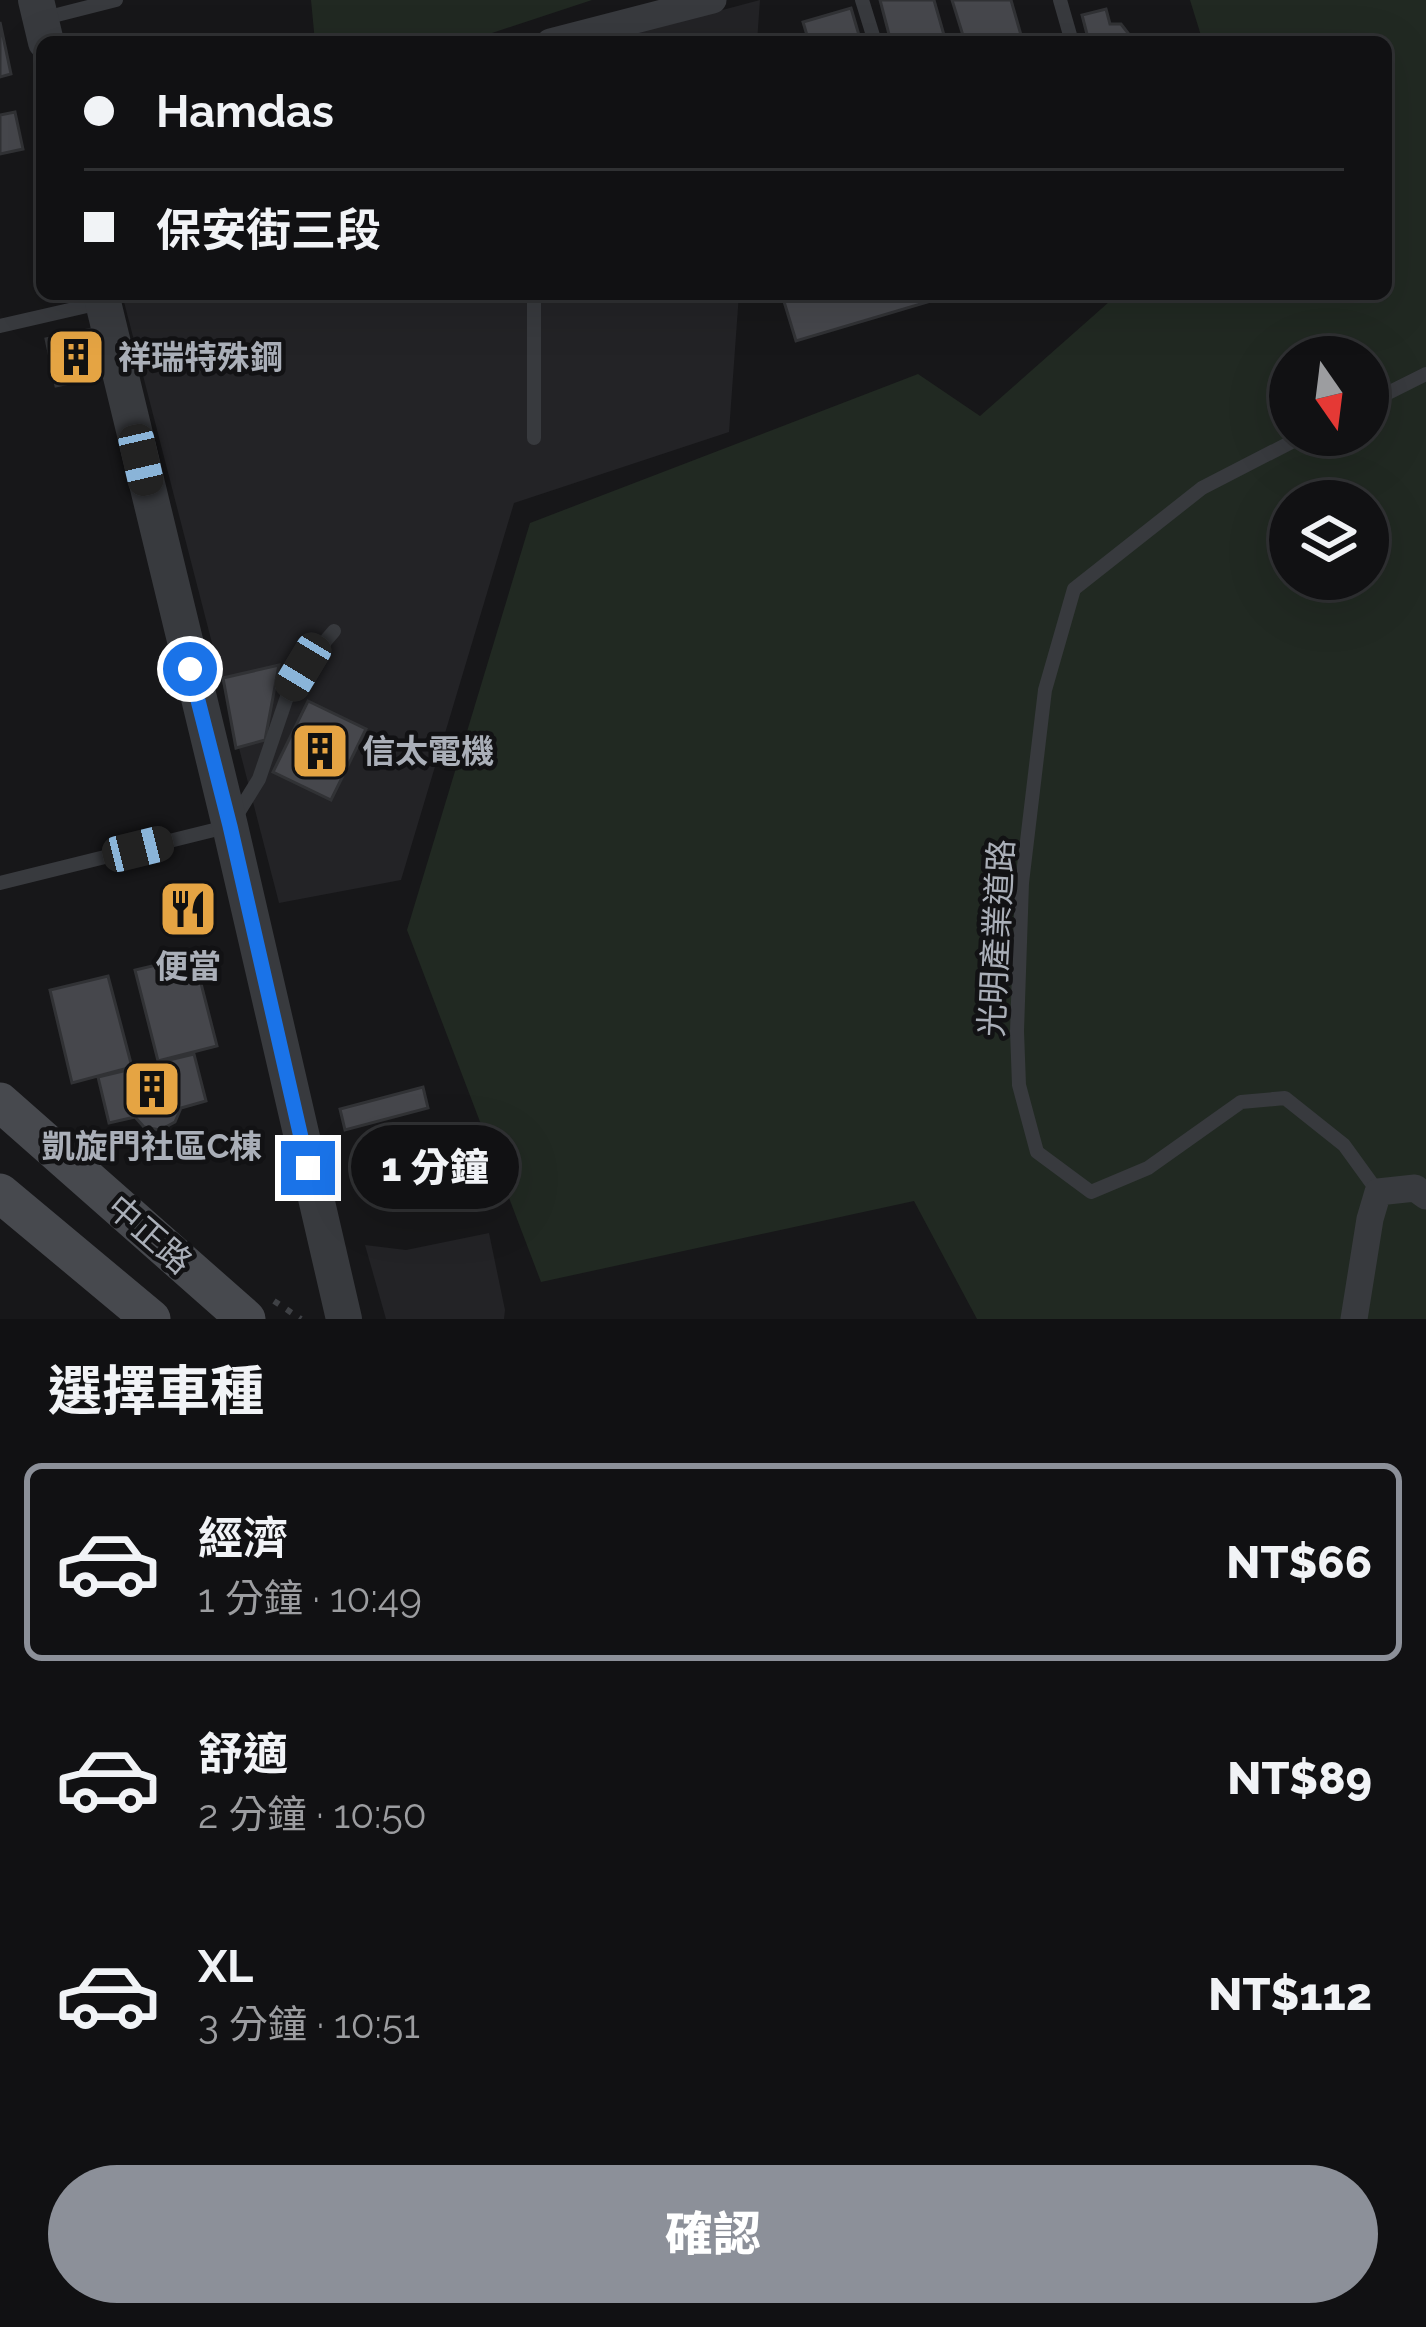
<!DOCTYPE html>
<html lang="zh-TW">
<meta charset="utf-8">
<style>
:root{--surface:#111113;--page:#1a1a1c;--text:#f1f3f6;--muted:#9c9da0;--line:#303133;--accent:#8c9099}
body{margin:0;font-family:Raleway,"Noto Sans TC",sans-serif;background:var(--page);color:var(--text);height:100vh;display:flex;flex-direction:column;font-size:45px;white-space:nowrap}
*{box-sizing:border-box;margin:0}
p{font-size:39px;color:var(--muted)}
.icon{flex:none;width:66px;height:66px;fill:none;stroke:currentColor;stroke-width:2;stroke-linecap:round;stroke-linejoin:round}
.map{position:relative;height:1319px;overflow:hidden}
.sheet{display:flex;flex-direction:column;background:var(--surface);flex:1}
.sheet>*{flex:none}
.hud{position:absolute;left:36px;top:36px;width:1356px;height:264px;border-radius:18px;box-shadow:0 12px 48px #0002,0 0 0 3px var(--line);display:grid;align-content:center;height:264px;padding:0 48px;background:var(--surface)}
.needle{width:78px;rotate:166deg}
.tools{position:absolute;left:1269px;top:336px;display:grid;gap:24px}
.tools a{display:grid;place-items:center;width:120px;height:120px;border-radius:50%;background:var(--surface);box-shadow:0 12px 48px #0002,0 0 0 3px var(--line);font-size:60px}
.end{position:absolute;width:54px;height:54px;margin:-27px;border:15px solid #1a73e8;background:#fff;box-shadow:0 0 0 6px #fff}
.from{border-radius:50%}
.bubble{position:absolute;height:84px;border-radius:42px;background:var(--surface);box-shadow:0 12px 48px #0002,0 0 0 3px var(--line);font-size:39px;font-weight:800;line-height:84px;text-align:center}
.car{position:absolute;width:36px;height:72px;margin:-36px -18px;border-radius:15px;box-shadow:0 0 9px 3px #0007;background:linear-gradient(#222 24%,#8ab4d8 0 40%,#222 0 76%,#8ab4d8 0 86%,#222 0)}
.hud b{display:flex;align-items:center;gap:42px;height:114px;font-size:45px}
.hud b+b{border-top:3px solid var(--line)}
.hud i{width:30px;height:30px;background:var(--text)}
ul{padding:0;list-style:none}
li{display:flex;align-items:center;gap:36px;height:198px;margin:0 24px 18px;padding:0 24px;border:6px solid transparent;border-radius:18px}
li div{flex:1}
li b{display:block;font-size:45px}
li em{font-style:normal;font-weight:800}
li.on{border-color:var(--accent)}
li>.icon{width:108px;height:108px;stroke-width:1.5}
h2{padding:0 48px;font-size:54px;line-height:144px}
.primary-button{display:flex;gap:24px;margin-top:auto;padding:24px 48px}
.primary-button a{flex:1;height:138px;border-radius:72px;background:var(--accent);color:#fff;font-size:48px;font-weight:800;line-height:138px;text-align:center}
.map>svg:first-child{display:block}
</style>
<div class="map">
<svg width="1426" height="1319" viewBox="0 0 1426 1319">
<rect width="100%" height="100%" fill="#171719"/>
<path fill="#232326" d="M760,0L757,42H602Z
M122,294H739L729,432L514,503L401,880L279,903Z
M489,1233L505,1310L504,1319H386L365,1245L406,1250Z"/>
<path fill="#212922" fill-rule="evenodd" d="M311,0H592L465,42H355L353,37L315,42Z
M1190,0H1426V1319H977L914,1201L541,1282L407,930L530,523L918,374L980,416L1118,294H1386V42H1203ZM1290,357H1368V435H1290ZM1290,501H1368V579H1290Z"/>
<path fill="#46474c" stroke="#313235" stroke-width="3" d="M880,0H934L946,42H891Z
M952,0H1011L1023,42H965Z
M851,8L861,42H809L803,22Z
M1106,9L1110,24H1121L1135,42H1089L1082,15Z
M0,22L11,74L0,77Z
M15,112L23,149L0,154V115Z
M940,294L941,298L796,341L782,295Z
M96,328L106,375L56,386L46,339Z
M279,665L265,740L236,748L223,678Z
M308,701L366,729L331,800L273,772Z
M194,956L217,1046L158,1061L135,970Z
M108,976L132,1067L72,1083L50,990Z
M194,1054L206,1101L181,1108L175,1122L160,1130L144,1127L135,1117L109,1123L98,1077Z
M423,1087L428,1108L345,1130L340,1109Z
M435,1140L442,1165L360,1188L353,1164Z"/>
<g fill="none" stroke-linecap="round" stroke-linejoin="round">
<path stroke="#3f4145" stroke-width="6" stroke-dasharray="6 9" stroke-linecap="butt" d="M274,1301L301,1319"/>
<path stroke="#383a3e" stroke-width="14" d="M862,0L875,42
M1060,0L1072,42
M45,18L116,0
M0,326L100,303
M1368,403L1426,374
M1305,435L1202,488L1074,589L1045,690L1022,883L1017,1031L1019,1085L1037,1152L1091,1192L1148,1168L1241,1102L1285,1098L1344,1145L1378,1192
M534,438V294
M0,883L230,826L259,779L290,688L303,667L334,631"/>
<path stroke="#383a3e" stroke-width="27" d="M550,42L713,0
M1354,1319L1370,1219L1378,1192L1415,1188L1426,1196"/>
<path stroke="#383a3e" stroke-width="36" d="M36,0L46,42
M101,294L230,826L344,1319"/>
<path stroke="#47494e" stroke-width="39" d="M0,1102L246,1319
M0,1193L151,1319"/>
</g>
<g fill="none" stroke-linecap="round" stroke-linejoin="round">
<path stroke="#1a73e8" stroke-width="15" d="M190,669L230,826L308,1168"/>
</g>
<defs>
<symbol id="building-square" viewBox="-11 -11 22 22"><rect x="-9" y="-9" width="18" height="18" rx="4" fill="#e5a443" stroke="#121214"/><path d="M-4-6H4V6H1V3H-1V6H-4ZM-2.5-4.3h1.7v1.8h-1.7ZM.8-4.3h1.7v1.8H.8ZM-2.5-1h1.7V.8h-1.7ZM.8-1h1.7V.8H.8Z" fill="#111"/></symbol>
<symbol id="restaurant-square" viewBox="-11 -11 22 22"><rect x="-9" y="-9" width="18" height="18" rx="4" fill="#e5a443" stroke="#121214"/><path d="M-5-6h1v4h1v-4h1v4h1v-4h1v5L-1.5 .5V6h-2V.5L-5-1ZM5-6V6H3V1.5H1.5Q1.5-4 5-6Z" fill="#111"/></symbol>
</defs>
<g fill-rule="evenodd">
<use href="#building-square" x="43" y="324" width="66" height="66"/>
<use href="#building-square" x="287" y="718" width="66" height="66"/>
<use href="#restaurant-square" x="155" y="876" width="66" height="66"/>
<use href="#building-square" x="119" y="1056" width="66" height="66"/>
</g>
<g text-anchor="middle" stroke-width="9" stroke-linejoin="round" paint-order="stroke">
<g font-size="33" font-weight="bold" fill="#aaafb8" stroke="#121214" text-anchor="start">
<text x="118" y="369">祥瑞特殊鋼</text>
<text x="362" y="763">信太電機</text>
<text x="188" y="978" text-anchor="middle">便當</text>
<text x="152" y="1158" text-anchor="middle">凱旋門社區C棟</text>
</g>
<g font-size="33" fill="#aaafb8" stroke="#121214">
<text transform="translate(996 938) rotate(-87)" y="12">光明產業道路</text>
<text transform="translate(150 1234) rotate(41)" y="12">中正路</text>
</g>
</g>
</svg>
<div class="tools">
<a><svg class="needle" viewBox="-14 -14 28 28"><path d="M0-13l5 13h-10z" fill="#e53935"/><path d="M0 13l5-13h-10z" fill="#9c9da0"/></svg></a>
<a><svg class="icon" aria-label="layers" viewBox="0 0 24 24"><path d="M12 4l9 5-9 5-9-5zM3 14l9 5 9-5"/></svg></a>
</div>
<i class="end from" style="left:190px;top:669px"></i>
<i class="end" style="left:308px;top:1168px"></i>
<div class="bubble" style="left:351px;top:1125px;width:168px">1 分鐘</div>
<i class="car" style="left:141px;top:460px;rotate:167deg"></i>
<i class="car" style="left:303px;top:667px;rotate:211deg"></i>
<i class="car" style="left:138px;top:849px;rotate:76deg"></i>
<div class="hud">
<b><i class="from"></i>Hamdas</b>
<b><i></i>保安街三段</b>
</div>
</div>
<section class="sheet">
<h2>選擇車種</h2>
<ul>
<li class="on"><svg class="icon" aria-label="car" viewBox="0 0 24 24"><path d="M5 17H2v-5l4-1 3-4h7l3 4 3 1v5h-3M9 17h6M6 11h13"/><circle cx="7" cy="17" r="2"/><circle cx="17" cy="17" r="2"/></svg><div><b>經濟</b><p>1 分鐘 · 10:49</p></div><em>NT$66</em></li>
<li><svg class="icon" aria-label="car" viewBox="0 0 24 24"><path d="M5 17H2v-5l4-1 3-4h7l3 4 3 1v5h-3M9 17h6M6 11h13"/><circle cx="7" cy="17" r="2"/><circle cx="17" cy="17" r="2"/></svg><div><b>舒適</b><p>2 分鐘 · 10:50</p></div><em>NT$89</em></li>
<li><svg class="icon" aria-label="car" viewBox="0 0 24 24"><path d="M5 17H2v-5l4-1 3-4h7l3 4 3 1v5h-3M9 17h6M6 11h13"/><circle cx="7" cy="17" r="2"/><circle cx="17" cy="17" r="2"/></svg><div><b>XL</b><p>3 分鐘 · 10:51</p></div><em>NT$112</em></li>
</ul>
<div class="primary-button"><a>確認</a></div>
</section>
